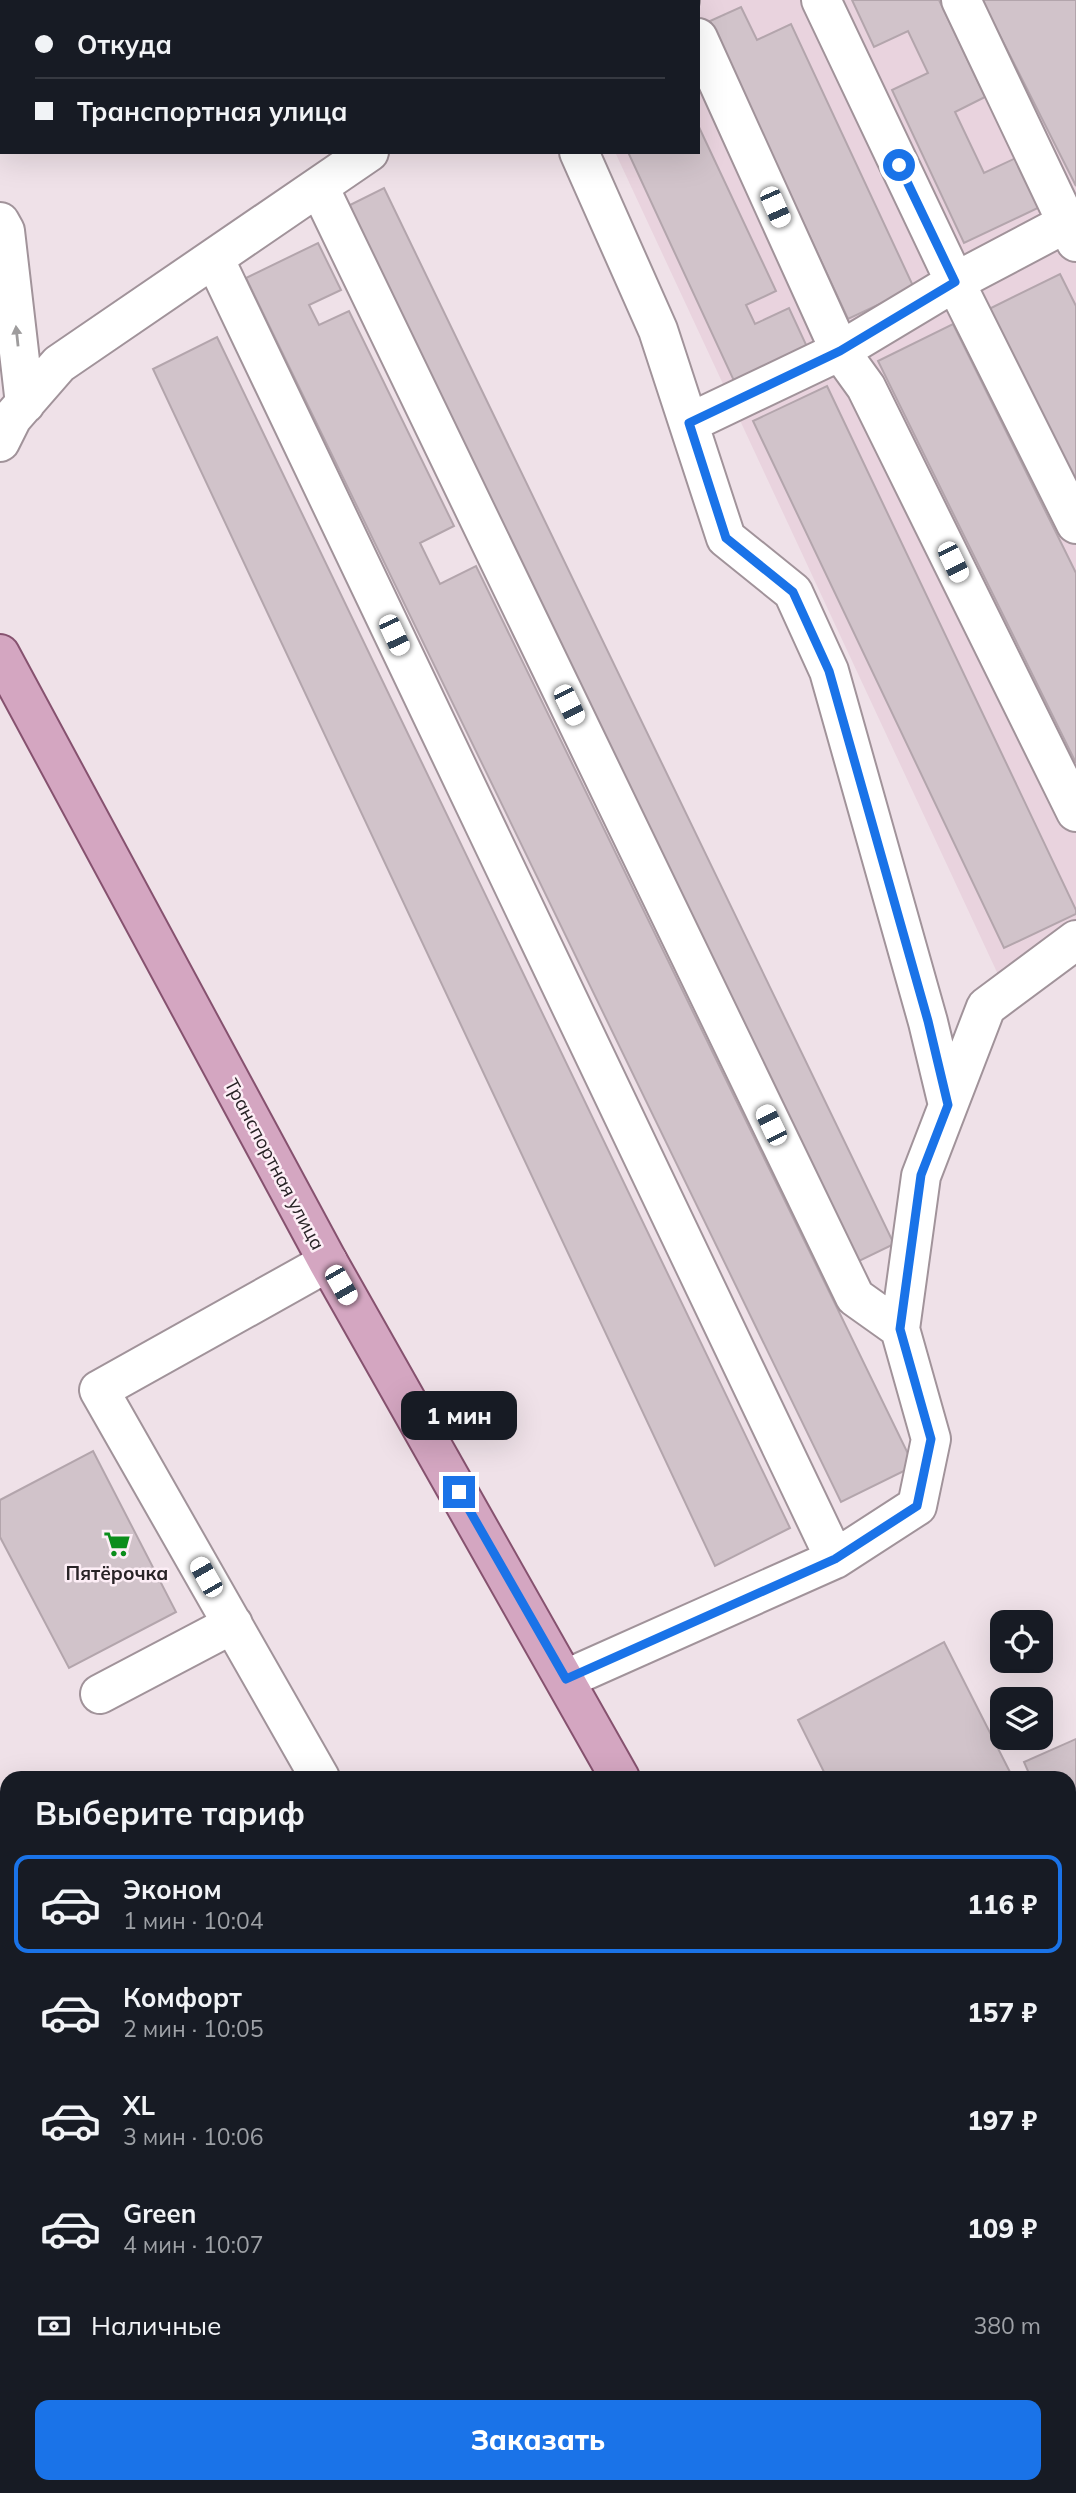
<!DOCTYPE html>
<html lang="ru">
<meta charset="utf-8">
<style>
:root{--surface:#171b24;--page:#20242c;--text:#f1f3f6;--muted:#9ea1a6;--line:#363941;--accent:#1a73e8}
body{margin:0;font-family:Mulish,sans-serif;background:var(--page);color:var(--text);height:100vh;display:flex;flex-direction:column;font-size:26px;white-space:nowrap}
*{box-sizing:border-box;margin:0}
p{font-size:23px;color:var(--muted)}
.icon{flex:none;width:38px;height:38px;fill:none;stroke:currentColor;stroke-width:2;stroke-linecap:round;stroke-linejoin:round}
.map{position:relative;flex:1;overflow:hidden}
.panel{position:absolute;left:0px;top:1771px;width:1076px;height:723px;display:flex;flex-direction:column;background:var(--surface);border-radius:21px 21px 0 0;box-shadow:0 7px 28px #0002}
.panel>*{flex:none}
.banner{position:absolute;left:0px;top:0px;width:700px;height:154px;box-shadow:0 7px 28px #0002;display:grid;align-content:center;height:154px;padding:0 35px;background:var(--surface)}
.buttons{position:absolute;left:990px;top:1610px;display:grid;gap:14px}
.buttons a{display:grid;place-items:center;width:63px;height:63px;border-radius:14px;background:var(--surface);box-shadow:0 7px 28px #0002;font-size:35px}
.end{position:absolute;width:32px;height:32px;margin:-16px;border:9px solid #1a73e8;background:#fff;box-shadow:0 0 0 4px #fff}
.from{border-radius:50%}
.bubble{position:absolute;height:49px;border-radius:14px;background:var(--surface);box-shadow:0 7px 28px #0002;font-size:23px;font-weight:800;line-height:49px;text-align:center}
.car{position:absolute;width:21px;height:42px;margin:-21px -10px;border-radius:9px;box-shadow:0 0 5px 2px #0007;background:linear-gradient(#fff 24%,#345 0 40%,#fff 0 76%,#345 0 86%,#fff 0)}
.banner b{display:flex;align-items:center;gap:24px;height:66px;font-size:26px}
.banner b+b{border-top:2px solid var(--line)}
.banner i{width:18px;height:18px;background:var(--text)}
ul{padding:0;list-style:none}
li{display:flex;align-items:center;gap:21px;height:98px;margin:0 14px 10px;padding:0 21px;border:4px solid transparent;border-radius:14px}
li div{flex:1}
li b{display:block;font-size:26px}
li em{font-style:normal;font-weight:800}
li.active{border-color:var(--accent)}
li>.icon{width:63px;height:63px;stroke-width:1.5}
h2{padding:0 35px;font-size:32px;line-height:84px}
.pay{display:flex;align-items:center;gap:18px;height:77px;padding:0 35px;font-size:26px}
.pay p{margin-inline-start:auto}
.primary-button{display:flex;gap:14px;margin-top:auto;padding:14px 35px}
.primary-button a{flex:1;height:80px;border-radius:14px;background:var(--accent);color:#fff;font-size:28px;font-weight:800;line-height:80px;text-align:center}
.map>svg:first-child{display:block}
</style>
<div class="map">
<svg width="1076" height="2493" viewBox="0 0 1076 2493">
<rect width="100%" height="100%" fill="#efe1e8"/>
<path fill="#e9d3de" d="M545,0H1076V945L1002,983L615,152H698V2Z
M1076,2198V2463L1069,2449V2201Z"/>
<path fill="#d1c3ca" stroke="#b3a5ac" stroke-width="2" d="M0,0H45L46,2H2V43Z
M596,0H645L641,2Z
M852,0H939L985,97L955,112L984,173L1018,157L1042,206L964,243L892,90L928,73L908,31L874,47Z
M982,0H1076V186Z
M741,7L757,40L791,24L914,288L848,319L710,21Z
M698,125L776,291L746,305L755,324L789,308L808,349L735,383L628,152H698Z
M384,188L894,1244L855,1263L346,207Z
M318,243L341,290L309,305L319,325L349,311L454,526L420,543L440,584L476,566L914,1466L841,1502L246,278Z
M1060,274L1076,306V488L989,309Z
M953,324L1076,573V763L878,361Z
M217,337L790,1528L715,1566L153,369Z
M827,386L1076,910V914L1004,948L753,421Z
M93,1451L176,1612L69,1668L0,1537V1500Z
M944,1642L1013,1778H827L798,1720Z
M1076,1739V1875H1075L1069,1862V1778H1031L1024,1762Z
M1069,1887L1076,1900V2108L1069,2111Z
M7,1934V2032L0,2036V1938Z
M1076,2207V2280L1069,2267V2210Z
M199,2487H371L360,2493H188Z"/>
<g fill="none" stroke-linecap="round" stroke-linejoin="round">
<defs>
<path id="minor" d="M528,0V2
M821,0L955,282L1076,524
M961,0L1076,242
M676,2L680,0
M698,38L840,351L866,387L1076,812
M579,152L658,330L726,538L793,592L829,671L928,1022L948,1105
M319,187L855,1297L900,1329
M0,222L5,231L25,404
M215,260L835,1559
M689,423L840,351L955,282L1076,218
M0,442L12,418L59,364L369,152
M566,1679L835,1559L917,1506L931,1439L900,1329L921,1176L986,1007L1076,940
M100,1694L233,1624
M320,1778L99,1390L328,1262
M0,2114L7,2110
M1069,2161L1076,2157
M0,2484L7,2480
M817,2487L821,2493
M587,2493L597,2487"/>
<path id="major" d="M0,654L328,1262L620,1778
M1005,2487L1008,2493"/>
</defs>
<use href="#minor" stroke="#a1939a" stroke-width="42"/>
<use href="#major" stroke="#86526f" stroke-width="42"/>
<use href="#minor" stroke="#fff" stroke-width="38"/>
<use href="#major" stroke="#d4a6c1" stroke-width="38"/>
</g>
<defs><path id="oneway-solid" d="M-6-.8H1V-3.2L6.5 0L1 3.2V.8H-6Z" transform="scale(1.75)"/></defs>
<use fill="#9e9c9d" href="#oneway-solid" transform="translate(17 336) rotate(-96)"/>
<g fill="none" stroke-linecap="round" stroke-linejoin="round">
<path stroke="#1a73e8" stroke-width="9" d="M459,1492L566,1679L835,1559L917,1506L931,1439L900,1329L921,1175L948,1105L928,1021L829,671L793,592L726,538L689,423L840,351L955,282L899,165"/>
</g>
<defs>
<symbol id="supermarket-bare" viewBox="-9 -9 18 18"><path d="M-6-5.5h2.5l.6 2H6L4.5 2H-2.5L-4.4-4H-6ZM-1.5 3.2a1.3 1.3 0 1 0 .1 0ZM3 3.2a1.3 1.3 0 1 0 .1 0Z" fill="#0b8d1b" stroke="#fdeef6" stroke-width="2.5" paint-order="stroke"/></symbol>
</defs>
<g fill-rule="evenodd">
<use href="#supermarket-bare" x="98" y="1525" width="38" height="38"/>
</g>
<g text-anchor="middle" stroke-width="5" stroke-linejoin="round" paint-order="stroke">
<g font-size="19" fill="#282326" stroke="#fdeef6">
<text transform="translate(275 1164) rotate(62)" y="7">Транспортная улица</text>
</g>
<g font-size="19" font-weight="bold" fill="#282326" stroke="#fdeef6">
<text x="117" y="1580">Пятёрочка</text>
</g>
</g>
</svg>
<div class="buttons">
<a><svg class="icon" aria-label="locate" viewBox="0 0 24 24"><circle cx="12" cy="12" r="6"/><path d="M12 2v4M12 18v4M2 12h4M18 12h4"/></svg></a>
<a><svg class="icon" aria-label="layers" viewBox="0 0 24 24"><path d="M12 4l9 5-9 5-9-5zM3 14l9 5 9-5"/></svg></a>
</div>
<i class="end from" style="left:899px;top:165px"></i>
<i class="end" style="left:459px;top:1492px"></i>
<div class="bubble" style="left:401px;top:1391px;width:116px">1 мин</div>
<i class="car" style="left:775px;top:207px;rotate:156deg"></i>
<i class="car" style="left:953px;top:562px;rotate:154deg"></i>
<i class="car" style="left:394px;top:635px;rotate:155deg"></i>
<i class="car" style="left:569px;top:705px;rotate:154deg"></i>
<i class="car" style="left:771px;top:1125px;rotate:334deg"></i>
<i class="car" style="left:341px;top:1285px;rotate:150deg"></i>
<i class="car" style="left:206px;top:1577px;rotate:330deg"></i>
<div class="banner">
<b><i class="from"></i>Откуда</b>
<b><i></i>Транспортная улица</b>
</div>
<section class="panel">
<h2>Выберите тариф</h2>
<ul>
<li class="active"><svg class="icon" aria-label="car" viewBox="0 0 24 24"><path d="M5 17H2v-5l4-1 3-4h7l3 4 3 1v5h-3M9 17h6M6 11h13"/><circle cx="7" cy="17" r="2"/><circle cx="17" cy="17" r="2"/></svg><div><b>Эконом</b><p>1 мин · 10:04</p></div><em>116 ₽</em></li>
<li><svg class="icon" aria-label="car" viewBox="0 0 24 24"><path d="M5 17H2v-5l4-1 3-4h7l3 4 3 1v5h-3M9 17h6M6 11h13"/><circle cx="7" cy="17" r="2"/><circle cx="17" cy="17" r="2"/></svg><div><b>Комфорт</b><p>2 мин · 10:05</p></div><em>157 ₽</em></li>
<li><svg class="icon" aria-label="car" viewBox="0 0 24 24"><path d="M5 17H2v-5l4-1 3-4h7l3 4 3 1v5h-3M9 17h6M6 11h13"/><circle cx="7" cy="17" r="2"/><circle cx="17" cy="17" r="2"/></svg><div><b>XL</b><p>3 мин · 10:06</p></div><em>197 ₽</em></li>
<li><svg class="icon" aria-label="car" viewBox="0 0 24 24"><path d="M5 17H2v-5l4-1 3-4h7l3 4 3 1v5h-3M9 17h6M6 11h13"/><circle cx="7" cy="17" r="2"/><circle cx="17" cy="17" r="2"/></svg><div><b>Green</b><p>4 мин · 10:07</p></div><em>109 ₽</em></li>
</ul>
<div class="pay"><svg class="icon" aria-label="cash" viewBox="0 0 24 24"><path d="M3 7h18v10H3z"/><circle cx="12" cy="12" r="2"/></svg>Наличные<p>380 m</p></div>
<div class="primary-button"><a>Заказать</a></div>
</section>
</div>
